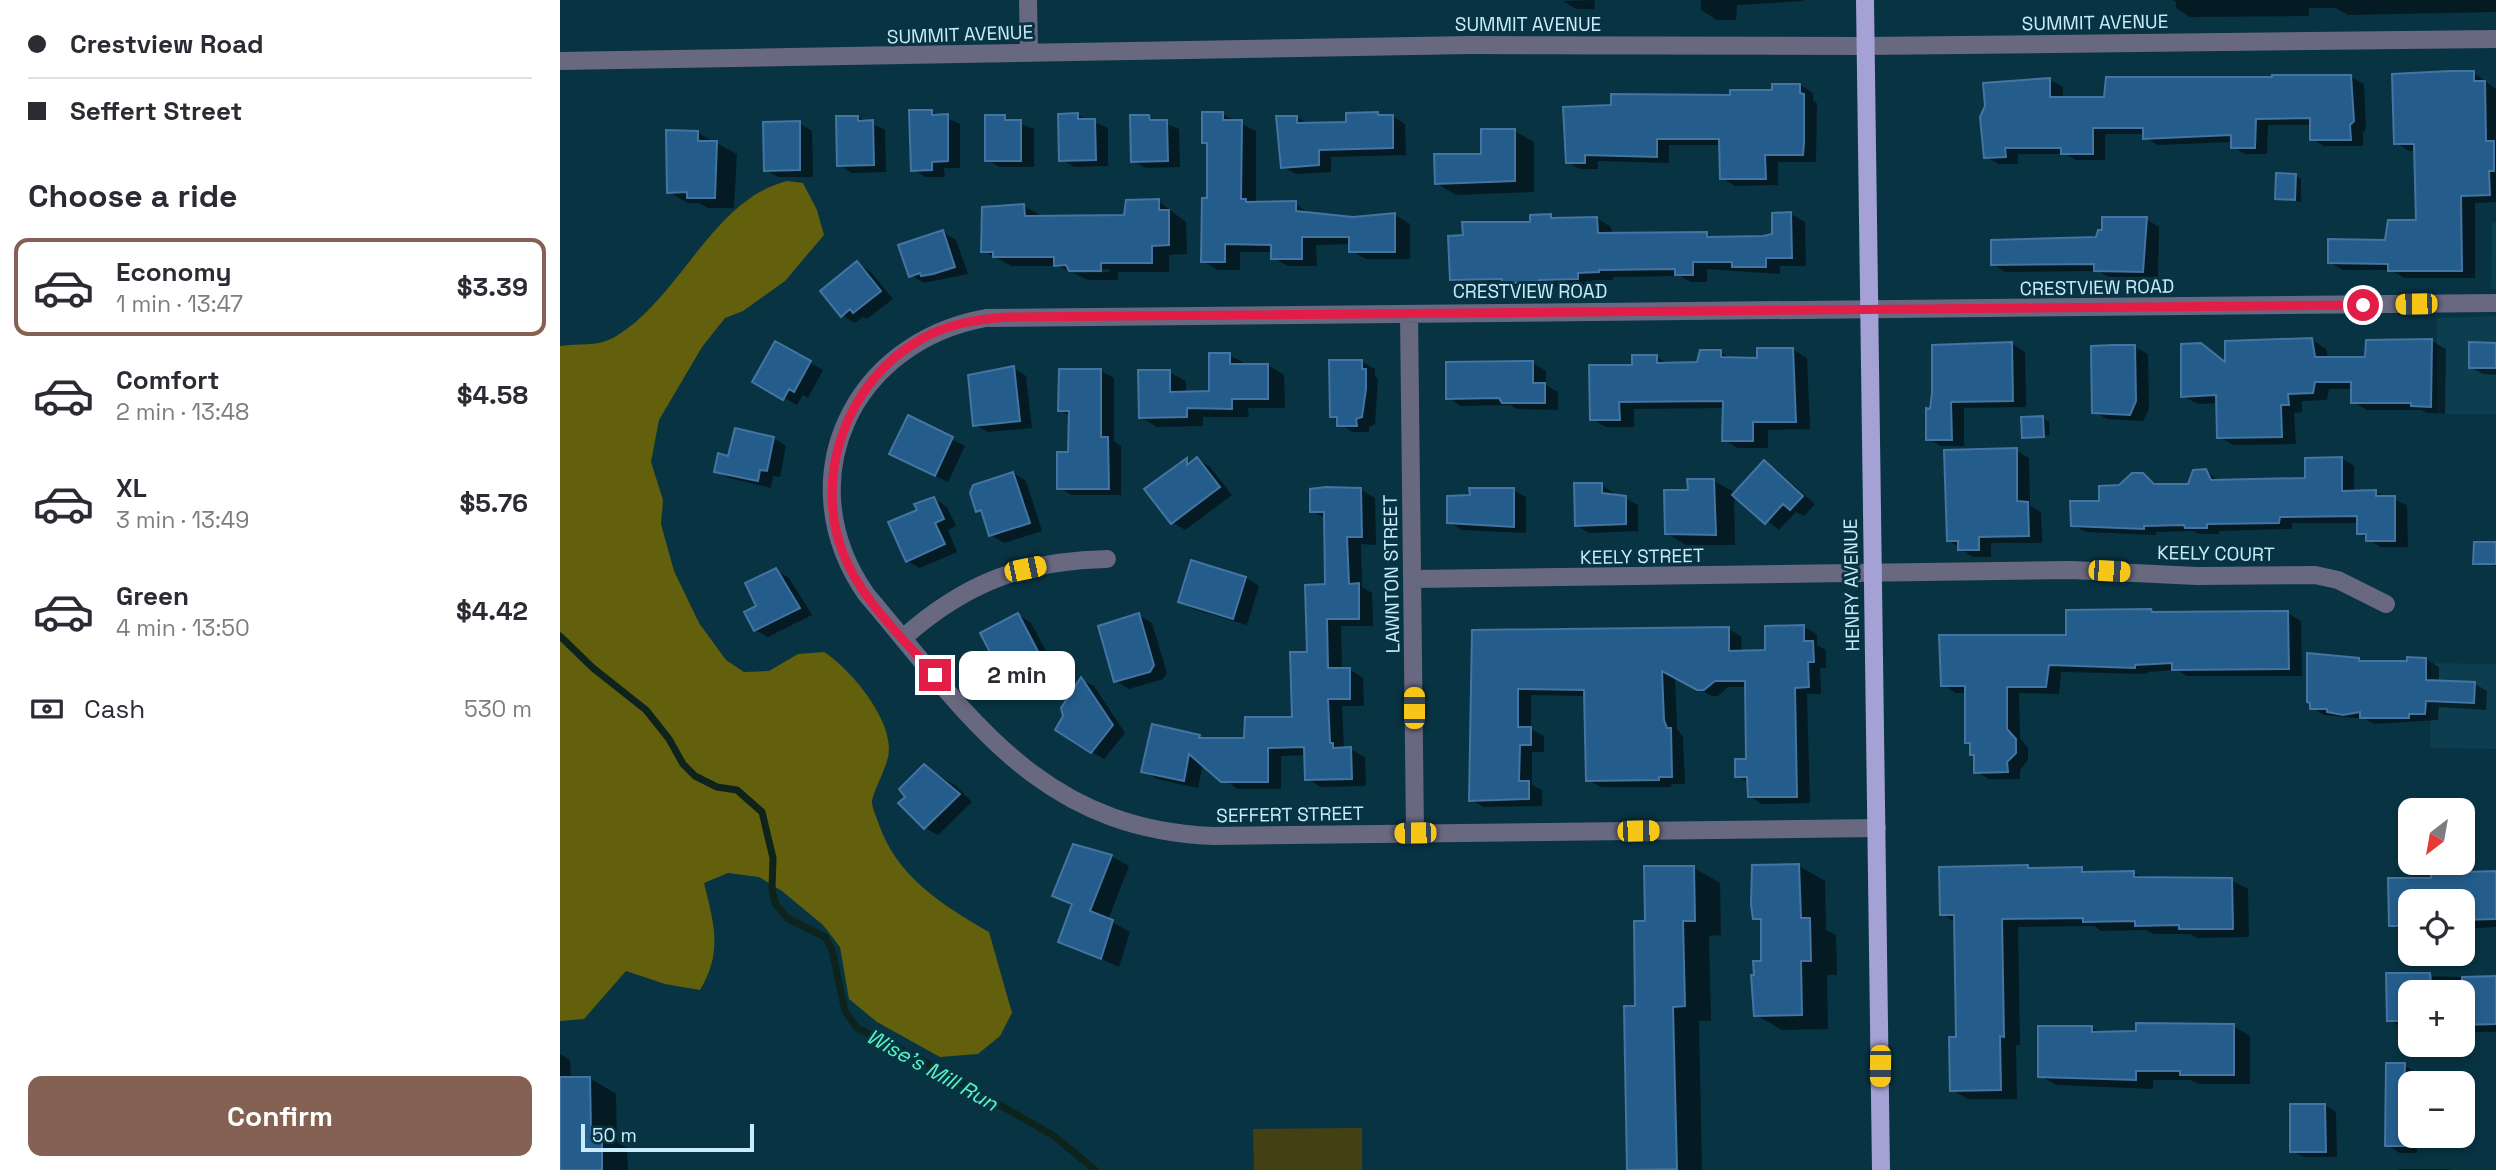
<!DOCTYPE html>
<meta charset="utf-8">
<style>
:root{--surface:#fff;--page:#f2f2f3;--text:#2b2b33;--muted:#7c7c81;--line:#e1e1e2;--accent:#846153}
body{margin:0;font-family:"Space Grotesk",sans-serif;background:var(--page);color:var(--text);height:100vh;display:flex;flex-direction:column;font-size:26px;white-space:nowrap}
*{box-sizing:border-box;margin:0}
p{font-size:23px;color:var(--muted)}
.icon{flex:none;width:38px;height:38px;fill:none;stroke:currentColor;stroke-width:2;stroke-linecap:round;stroke-linejoin:round}
.map{position:relative;flex:1;overflow:hidden}
.side{display:flex;flex-direction:column;background:var(--surface);width:560px}
.side>*{flex:none}
.hud{display:grid;align-content:center;height:154px;padding:0 28px;background:var(--surface)}
.needle{width:46px;rotate:211deg}
.controls{position:absolute;left:1838px;top:798px;display:grid;gap:14px}
.controls a{display:grid;place-items:center;width:77px;height:77px;border-radius:14px;background:var(--surface);box-shadow:0 4px 10px #0003;font-size:35px}
.scale{position:absolute;left:21px;bottom:18px;width:173px;box-sizing:border-box;padding-left:7px;border:4px solid #c8ecfc;border-top:0;font-size:19px;line-height:24px;white-space:nowrap;color:#c8ecfc;-webkit-text-stroke:5px #083343;paint-order:stroke}
.end{position:absolute;width:32px;height:32px;margin:-16px;border:9px solid #e11d48;background:#fff;box-shadow:0 0 0 4px #fff}
.from{border-radius:50%}
.bubble{position:absolute;height:49px;border-radius:14px;background:var(--surface);box-shadow:0 4px 10px #0003;font-size:23px;font-weight:800;line-height:49px;text-align:center}
.car{position:absolute;width:21px;height:42px;margin:-21px -10px;border-radius:9px;box-shadow:0 0 5px 2px #0007;background:linear-gradient(#f5c518 24%,#345 0 40%,#f5c518 0 76%,#345 0 86%,#f5c518 0)}
.hud b{display:flex;align-items:center;gap:24px;height:66px;font-size:26px}
.hud b+b{border-top:2px solid var(--line)}
.hud i{width:18px;height:18px;background:var(--text)}
ul{padding:0;list-style:none}
li{display:flex;align-items:center;gap:21px;height:98px;margin:0 14px 10px;padding:0 14px;border:4px solid transparent;border-radius:14px}
li div{flex:1}
li b{display:block;font-size:26px}
li em{font-style:normal;font-weight:800}
li.selected{border-color:var(--accent)}
li>.icon{width:63px;height:63px;stroke-width:1.5}
h2{padding:0 28px;font-size:32px;line-height:84px}
.pay{display:flex;align-items:center;gap:18px;height:77px;padding:0 28px;font-size:26px}
.pay p{margin-inline-start:auto}
.primary-button{display:flex;gap:14px;margin-top:auto;padding:14px 28px}
.primary-button a{flex:1;height:80px;border-radius:14px;background:var(--accent);color:#fff;font-size:28px;font-weight:800;line-height:80px;text-align:center}
main{display:flex;flex:1;min-height:0}
.map>svg:first-child{display:block}
</style>
<main>
<section class="side">
<div class="hud">
<b><i class="from"></i>Crestview Road</b>
<b><i></i>Seffert Street</b>
</div>
<h2>Choose a ride</h2>
<ul>
<li class="selected"><svg class="icon" aria-label="car" viewBox="0 0 24 24"><path d="M5 17H2v-5l4-1 3-4h7l3 4 3 1v5h-3M9 17h6M6 11h13"/><circle cx="7" cy="17" r="2"/><circle cx="17" cy="17" r="2"/></svg><div><b>Economy</b><p>1 min · 13:47</p></div><em>$3.39</em></li>
<li><svg class="icon" aria-label="car" viewBox="0 0 24 24"><path d="M5 17H2v-5l4-1 3-4h7l3 4 3 1v5h-3M9 17h6M6 11h13"/><circle cx="7" cy="17" r="2"/><circle cx="17" cy="17" r="2"/></svg><div><b>Comfort</b><p>2 min · 13:48</p></div><em>$4.58</em></li>
<li><svg class="icon" aria-label="car" viewBox="0 0 24 24"><path d="M5 17H2v-5l4-1 3-4h7l3 4 3 1v5h-3M9 17h6M6 11h13"/><circle cx="7" cy="17" r="2"/><circle cx="17" cy="17" r="2"/></svg><div><b>XL</b><p>3 min · 13:49</p></div><em>$5.76</em></li>
<li><svg class="icon" aria-label="car" viewBox="0 0 24 24"><path d="M5 17H2v-5l4-1 3-4h7l3 4 3 1v5h-3M9 17h6M6 11h13"/><circle cx="7" cy="17" r="2"/><circle cx="17" cy="17" r="2"/></svg><div><b>Green</b><p>4 min · 13:50</p></div><em>$4.42</em></li>
</ul>
<div class="pay"><svg class="icon" aria-label="cash" viewBox="0 0 24 24"><path d="M3 7h18v10H3z"/><circle cx="12" cy="12" r="2"/></svg>Cash<p>530 m</p></div>
<div class="primary-button"><a>Confirm</a></div>
</section>
<div class="map">
<svg width="1936" height="1170" viewBox="0 0 1936 1170">
<rect width="100%" height="100%" fill="#083343"/>
<path fill="#0c3e50" d="M1932,223H1936V289H1931Z
M1936,316V414H1877V318Z
M1871,663L1936,664V749L1870,748Z"/>
<path fill="#434114" d="M802,1128V1170H694L693,1129Z"/>
<path fill="#625f0d" d="M227,181L243,183L257,210L264,235L225,281L183,311L165,318L142,347L99,420L91,462L103,500L101,524L114,571L139,623L166,660L184,672L209,671L238,654L264,652C291,669 336,723 328,757C326,768 312,795 312,802C312,807 316,816 318,822C336,876 382,905 429,932L452,1013L440,1036L418,1054L380,1057L317,1022L289,999L280,947L263,925L222,891L199,877L168,873L144,883C154,924 163,952 140,990L105,984L66,971L24,1019L0,1021V346C18,343 36,347 53,338C120,300 151,200 227,181Z"/>
<path fill="#0007" fill-rule="evenodd" d="M1035,0L1034,9H1016L1003,1Z
M1141,0H1243V1L1177,5L1176,20H1157L1141,10Z
M1612,0H1936V12L1788,15L1776,8H1749V16L1630,17L1616,8V2Z
M1914,73L1936,89V202L1915,203V278H1844L1831,270H1783L1769,262L1827,241L1857,221L1856,151H1849L1836,143Z
M1791,77L1804,84L1806,129L1803,133V146H1764L1752,139L1751,125H1708L1707,154H1685L1672,147V142L1598,145L1585,138V134H1545V160H1516L1505,154H1458V164H1439L1426,157L1490,80L1503,87V99H1546Z
M1240,85L1253,93V101L1257,103L1256,162H1218V185L1175,186L1162,178L1161,145H1109V163L1038,161V169H1020L1007,162L1172,97Z
M372,112L400,124V168H384L385,177H366L353,170Z
M662,114L696,131V204L735,203L751,215L793,219L835,215L850,224V259H806L791,251V244L756,245L757,266H728L713,258V252H680V270H658L643,261L649,145L644,142Z
M518,115L548,128V166L514,167L501,159Z
M832,116L845,124L846,155L771,157V172L736,174L722,167L737,117L749,124H788Z
M298,117L325,130L326,172L292,173L279,165Z
M444,117L474,129V167H440L427,160Z
M589,117L619,129L620,167L586,168L573,161Z
M239,123L252,131L253,177H218L205,170Z
M954,131L974,142V192L896,195L876,183L923,156Z
M138,133L177,154L174,208H148L139,203H128L109,192Z
M1735,175L1741,179V202L1717,198Z
M598,201L626,222L627,254L609,255V272H558V280H528L498,266H452L423,251L464,206L482,216L565,217ZM511,269H549L550,272L511,273Z
M1231,214L1245,222L1246,266H1220V274L1147,269V282H1131L1120,276L1053,277V280H1032V286L993,287V290H958L952,287L906,288L892,279L972,224L990,215L998,220L1037,218L1051,227L1052,235L1147,234L1154,238L1214,235Z
M1586,219L1599,227L1598,277H1549L1538,271L1445,272L1432,264L1538,239Z
M383,232L396,240L408,274L364,283L351,275Z
M297,264L310,271L333,299L307,319L303,317L295,323L282,315Z
M1752,340L1766,349L1768,359H1807L1872,341L1886,349L1885,414L1868,413L1861,410H1807L1793,402V389H1769L1767,400L1742,401V412L1734,413L1736,444L1674,445L1659,437L1658,403L1638,404L1623,396L1641,345L1667,362Z
M216,343L263,370L248,398L243,395L237,405L195,382Z
M1452,344L1465,352L1466,407L1404,408V446H1381L1368,439L1374,347Z
M1936,344V375L1923,374L1910,367Z
M1575,347L1588,354L1589,409L1583,421L1547,419L1534,412Z
M1232,349L1247,358L1250,429L1208,430V448H1178L1164,440L1165,408L1074,409V427H1046L1031,419L1074,367L1097,357L1110,365L1139,364L1160,352L1172,359H1199Z
M669,355L686,364L708,365L724,375L725,408H688L689,417H643V426L597,427L580,417L609,372L626,381V393H651Z
M802,362L815,369V376L818,379L815,424L809,427V432H792L771,416Z
M973,363L986,371V385L998,392V410L957,409L950,405L901,406L888,398Z
M453,368L466,376L472,428L428,432L415,425Z
M541,371L554,378V441L561,446V495H512L499,488L510,453L511,417L500,410Z
M348,417L405,446L388,482L344,461Z
M1483,418L1489,422L1490,435L1464,437Z
M214,438L226,446L220,477L213,476L211,488L169,478L156,471Z
M1456,450L1469,458L1470,506L1481,512L1482,543H1431V557H1413L1388,540Z
M1781,458L1794,466V492H1815L1847,505L1848,547H1821L1799,533L1798,523H1732V529L1659,531V534H1639L1634,531L1596,532V535L1526,532L1513,525L1560,487L1583,475L1599,485H1630L1646,471L1660,481L1747,480Z
M637,459L650,467L672,495L625,530L612,522L627,460L632,463Z
M1205,463L1217,470L1255,504L1244,516L1236,512L1219,530L1175,495Z
M453,473L466,481L482,531L444,543L431,535L424,514L417,510Z
M1154,481L1174,492L1175,545H1126L1106,533L1129,492Z
M1041,485L1054,493V497L1065,498L1078,505V531L1029,533L1016,525Z
M801,490L815,498L816,545L801,544L802,587L812,593L813,626H781L782,670L789,669L803,678L804,706H782L784,750L790,749L805,757L806,786L761,787L747,779L746,755L721,756V789H677L643,763L638,788L597,779L583,771L639,737L644,740H686L733,718L767,586L766,519L752,511Z
M953,490L966,497V533L902,530L889,522L911,497Z
M374,499L387,507L396,526L388,530L397,552L360,568L347,561Z
M1936,544V566L1915,563Z
M215,570L229,578L252,615L208,637L195,630L199,607Z
M686,578L699,586L687,625L633,609L620,601Z
M1728,613L1741,621L1742,676H1627L1617,670L1587,672L1588,674L1501,672L1499,694L1459,693L1460,738L1468,748V760L1460,770V779H1429L1416,772V756L1411,754L1412,745L1407,742V693H1396L1383,685L1508,637Z
M458,615L471,623L495,668L459,687L446,680Z
M579,615L592,623L607,673L603,679L569,689L556,681Z
M1244,627L1257,634V645L1266,650V668H1260L1261,694H1247L1250,803L1202,804L1189,796V783L1177,776L1188,761L1187,687H1168L1158,696H1152L1115,677L1117,729L1123,737L1125,784H1111L1112,787H1041L1028,780L1026,696L971,695V729L984,736V752H972V785L982,790V806L924,807L911,800L913,632L1168,629L1181,636L1182,653L1207,652Z
M1866,659L1879,667V682L1915,684L1927,691L1926,710L1879,707L1878,720L1814,724L1805,719L1764,715L1752,708L1799,660L1803,663H1849Z
M522,680L534,686L565,733L544,759L532,752L505,717Z
M365,766L397,787L412,802L378,835L365,828L348,797Z
M551,856L569,866L548,920L570,932L559,967L500,941L513,905L494,895Z
M1239,866L1265,881L1266,930L1276,935L1277,975H1267L1268,1029L1222,1030L1196,1015V976L1203,963V923L1195,918Z
M1134,868L1160,883L1161,935L1149,936L1151,1021H1139L1142,1170H1071L1077,1008L1086,923Z
M1522,869L1529,873H1574L1585,879L1671,880L1688,889L1689,937L1637,938L1630,934H1593L1586,930L1541,931L1534,926L1458,927L1460,1045H1456L1457,1099H1408L1392,1090L1397,1038L1395,922L1382,914Z
M1936,873V927L1902,929V901H1850V933L1830,925L1829,880Z
M1828,975L1936,978V1032H1902V992H1850V1029H1844L1829,1020Z
M1673,1026L1690,1036V1084H1639L1630,1080H1593V1089L1497,1085L1480,1076L1531,1027L1542,1033Z
M0,1054L10,1060L11,1079L30,1078L56,1094L57,1142L67,1148L68,1170H0Z
M1844,1065L1857,1073V1083H1850V1136H1857V1153H1840L1827,1145Z
M1765,1105L1776,1112L1777,1157H1743L1732,1151Z
M1838,1169H1890L1891,1170H1838Z"/>
<g fill="none" stroke-linecap="round" stroke-linejoin="round">
<path stroke="#0d231b" stroke-width="7" d="M0,636L33,668L86,710L109,739L123,764L135,776L157,787L177,790L202,812L213,858L212,889L215,903L227,918L265,937L272,950L285,1011L297,1028L358,1058L494,1136L535,1170"/>
</g>
<path fill="#245d8c" stroke="#4474a1" stroke-width="2" d="M1890,71H1914V81H1925L1926,141H1934V171H1929L1930,195L1901,196L1902,271H1828V264L1768,263V239L1825,240L1828,220H1856L1854,144H1834L1832,74Z
M1712,75H1791L1794,121L1790,125L1791,140H1750V118L1696,119L1695,148H1671V135L1583,139V128H1533V154H1501V148H1445L1446,157L1424,158L1420,117L1425,106L1423,83L1490,78V97H1544L1546,77H1712Z
M1212,84H1240V93L1244,94V143L1243,155H1205L1206,179H1160L1159,139H1097V157L1025,155V163H1006L1003,107L1051,105V94L1170,95V90H1212Z
M349,110H372V115L388,114V161L372,162V170L351,171Z
M642,112H663V120H682L681,199H686V202L736,201V211L793,217L835,213V252H789V237H742V259H711V245L665,244V262H641L642,198H647V143H642Z
M818,112V115H833V148L759,150V165L721,168L716,116H737V123L786,122V113Z
M518,113V119H535L536,160L499,161L498,114Z
M425,115H445V120H461V161H425Z
M570,115H589L590,120H607L608,161L571,162Z
M276,116H298V121L313,120L314,165L277,166Z
M240,121V170L204,171L203,122Z
M921,129H955V181L875,184L874,154H921Z
M106,130L138,131V141H157L155,198H127V192L107,193Z
M1716,173L1736,174L1735,200L1715,199Z
M599,199V210H609V245L592,246V263H541V271H509L506,265L494,266V257H433V252H421L422,207L464,204L465,216H468L564,215L566,200Z
M1231,212L1232,258H1206V267H1172V262H1133V275H1115V269L1039,270V272L1018,273V279L979,280V283H942V279L890,280L888,236L903,235L902,222H970V215L991,214V218L1037,217L1038,233L1147,232V237L1203,236L1212,234V213Z
M1542,217H1587L1583,272L1534,271V264L1431,265V240L1536,237L1538,230H1542Z
M383,230L395,267L373,274L361,276L360,273L349,277L338,245Z
M297,261L321,291L293,313L290,309L281,317L260,291Z
M1752,338L1755,357H1805L1806,340L1872,339L1871,407L1851,406V403H1791V382H1755L1753,393L1728,394L1729,405H1721L1722,437L1657,438L1656,395L1621,397V344L1641,343L1665,362V341Z
M215,341L251,361L234,392L229,389L223,400L192,382Z
M1452,342L1453,401L1391,402L1392,440H1366V408L1370,409L1372,393V345Z
M1909,342L1936,343V368H1909Z
M1553,345H1575L1576,401L1570,415L1532,413L1531,346Z
M1197,348H1233L1236,422H1193V441H1162L1163,401L1059,402L1060,420H1030L1029,365H1072V355H1097V363L1137,362L1140,350H1161V357L1197,358Z
M649,353H670V364H708V399H672V409L627,408V417L579,418L578,370H610V392L649,391Z
M769,360H802V369H806V389L802,417L796,419L797,426H777V417H770Z
M973,361V383H985V403H942L939,398L886,399V362Z
M454,366L460,421L413,426L408,375Z
M499,369H541V437H548L549,489H497V452H508L509,411H498Z
M348,415L393,437L375,476L329,454Z
M1483,416L1484,437L1462,438L1461,417Z
M175,428L214,437L207,471L200,470L198,481L154,472L158,453L168,456Z
M1457,448V501L1468,502L1469,536L1419,537V550H1398V541H1387L1384,450Z
M637,457L660,487L611,524L584,489L627,458V465Z
M1782,457V491L1816,490V496H1835V541H1806V534H1797V516L1720,517L1719,523L1647,524V528H1625L1624,525L1584,526V529L1511,526L1510,501H1539V486L1559,485L1572,473H1583L1594,484H1628L1633,470L1646,469L1651,480L1745,478V458Z
M1204,460L1243,496L1230,510L1223,504L1205,524L1172,495Z
M453,472L470,523L429,536L421,510L416,512L410,493L413,485Z
M1127,479H1154L1156,535L1105,534L1104,490H1128Z
M1014,483H1042V493L1066,496V524L1015,526Z
M766,487L801,488L802,537H787L789,584L799,583V619H767L768,668H790V699H768L770,743H773V748L791,747L792,779L745,780L744,747L708,748V782H661L629,754L624,781L581,772L592,724L640,735L639,738H684L685,717H732L730,652H747L745,585L765,584L764,512H750V489Z
M909,488H954V527L887,523V496L910,495Z
M374,497L384,519L375,523L385,544L346,562L328,522L357,510L354,504Z
M1914,542H1936V564H1913Z
M631,560L686,577L673,619L618,602Z
M216,568L240,608L194,631L184,612L196,606L185,583Z
M1591,609L1592,612L1728,611L1729,669L1612,670V663L1575,665V668L1489,665L1486,687H1447V729L1456,739V753L1447,762L1448,772L1414,773V755H1410V743H1405V686H1381L1379,635H1506V610Z
M458,613L483,661L445,681L420,633Z
M579,613L594,665L590,672L554,682L538,626Z
M1244,625V641H1253L1254,662H1248L1249,687L1235,688L1237,797H1188L1187,777H1175V759H1186L1185,681H1155L1144,690H1137L1102,671L1104,720L1107,728H1111L1112,777H1099V780L1026,781L1024,690L958,689V727H971V745H960L959,781H969V799L909,801L912,630L1169,627V651L1205,650V626Z
M1747,653L1799,658V661H1847V657L1866,658V680L1915,682L1914,703L1866,701L1865,714H1849V718H1800V712L1783,715L1767,712V709H1750V703L1747,702Z
M521,677L553,725L531,753L495,730L503,716L501,708Z
M364,764L400,794L364,829L338,803L345,797L339,789Z
M513,844L552,855L530,911L553,920L541,959L498,942L512,904L492,896Z
M1239,864L1241,918H1250L1251,961H1241L1242,1015L1194,1016L1191,975H1194L1193,961H1201V919H1193L1191,905L1192,865Z
M1468,865V868L1522,867V872L1574,871V877L1672,878L1673,929H1619V925L1575,926V921L1523,922V918L1442,919L1444,1037L1440,1036L1441,1090L1390,1091L1389,1037H1396L1394,915H1380L1379,867Z
M1084,866H1134L1135,921H1123L1125,1006L1113,1007L1117,1169L1067,1170L1064,1006H1075L1074,921H1085Z
M1936,871V919L1902,920V901H1850V926H1829L1828,878H1871V873Z
M1826,973H1870L1872,992H1850V1021H1827Z
M1936,976V1024L1902,1025V977Z
M1576,1023L1674,1024V1075H1620V1071H1576V1080L1478,1077V1026H1532V1032L1576,1031Z
M1826,1063H1845L1844,1146H1825Z
M0,1077H30L31,1131H42V1170H0Z
M1730,1104H1765L1766,1152H1730Z"/>
<g fill="none" stroke-linecap="round" stroke-linejoin="round">
<path stroke="#696881" stroke-width="18" d="M468,0L469,53
M0,61L911,45L1305,46L1936,39
M849,314L855,833
M853,579L1511,570L1637,576L1755,575L1778,580L1826,604
M343,638C406,582 463,561 547,559
M1317,828L653,836C478,829 408,714 306,594C227,480 292,342 426,318L1936,303"/>
<path stroke="#a4a1d4" stroke-width="18" d="M1305,0L1321,1170"/>
</g>
<g fill="none" stroke-linecap="round" stroke-linejoin="round">
<path stroke="#e11d48" stroke-width="9" d="M375,675C343,638 301,600 283,553C253,476 287,382 358,341C386,324 417,319 449,317L1803,305"/>
</g>
<g text-anchor="middle" stroke-width="6" stroke-linejoin="round" paint-order="stroke">
<g font-size="19" fill="#c8ecfc" stroke="#083343">
<text transform="translate(1535 22) rotate(-1)" y="7">SUMMIT AVENUE</text>
<text x="968" y="31">SUMMIT AVENUE</text>
<text transform="translate(400 34) rotate(-2)" y="7">SUMMIT AVENUE</text>
<text transform="translate(1537 287) rotate(-1)" y="7">CRESTVIEW ROAD</text>
<text x="970" y="298">CRESTVIEW ROAD</text>
<text transform="translate(1656 553) rotate(1)" y="7">KEELY COURT</text>
<text transform="translate(1082 556) rotate(-1)" y="7">KEELY STREET</text>
<text transform="translate(831 574) rotate(-91)" y="7">LAWNTON STREET</text>
<text transform="translate(1291 585) rotate(-91)" y="7">HENRY AVENUE</text>
<text transform="translate(730 814) rotate(-1)" y="7">SEFFERT STREET</text>
</g>
<g font-size="21" font-style="italic" fill="#55f5c0" stroke="#083343">
<text transform="translate(372 1070) rotate(29)" y="7">Wise's Mill Run</text>
</g>
</g>
</svg>
<div class="controls">
<a><svg class="needle" viewBox="-14 -14 28 28"><path d="M0-13l5 13h-10z" fill="#e53935"/><path d="M0 13l5-13h-10z" fill="#7c7c81"/></svg></a>
<a><svg class="icon" aria-label="locate" viewBox="0 0 24 24"><circle cx="12" cy="12" r="6"/><path d="M12 2v4M12 18v4M2 12h4M18 12h4"/></svg></a>
<a>+</a>
<a>−</a>
</div>
<div class="scale">50 m</div>
<i class="end from" style="left:1803px;top:305px"></i>
<i class="end" style="left:375px;top:675px"></i>
<div class="bubble" style="left:399px;top:651px;width:116px">2 min</div>
<i class="car" style="left:1856px;top:304px;rotate:269deg"></i>
<i class="car" style="left:465px;top:569px;rotate:78deg"></i>
<i class="car" style="left:1549px;top:571px;rotate:93deg"></i>
<i class="car" style="left:854px;top:708px;rotate:0deg"></i>
<i class="car" style="left:1078px;top:831px;rotate:89deg"></i>
<i class="car" style="left:855px;top:833px;rotate:269deg"></i>
<i class="car" style="left:1320px;top:1066px;rotate:181deg"></i>
</div>
</main>
